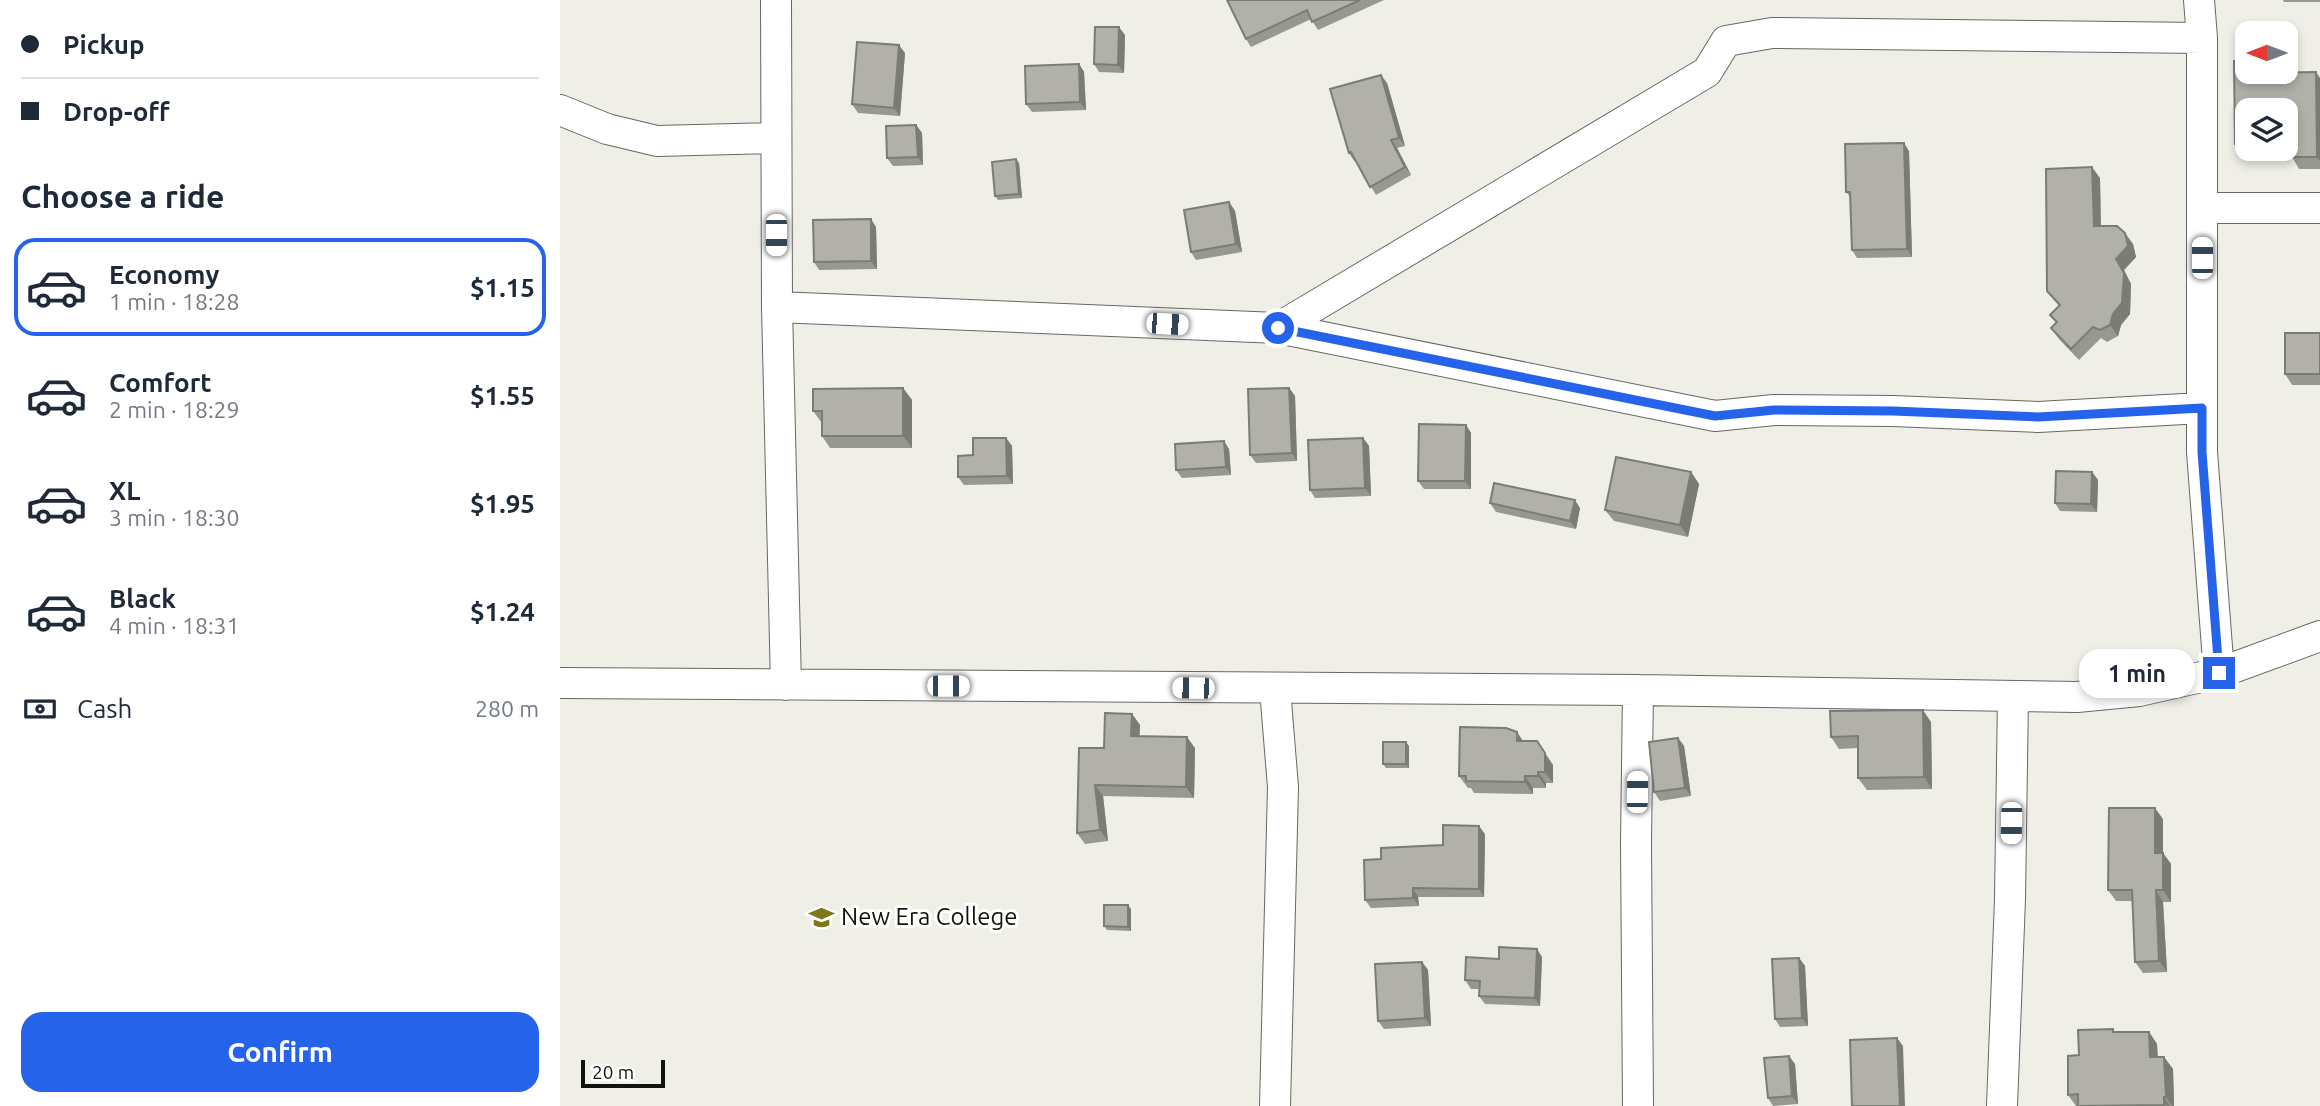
<!DOCTYPE html>
<meta charset="utf-8">
<style>
:root{--surface:#fff;--page:#f6f6f7;--text:#1f2937;--muted:#747a83;--line:#e0e1e3;--accent:#2563eb}
body{margin:0;font-family:Ubuntu,sans-serif;background:var(--page);color:var(--text);height:100vh;display:flex;flex-direction:column;font-size:26px;white-space:nowrap}
*{box-sizing:border-box;margin:0}
p{font-size:23px;color:var(--muted)}
.icon{flex:none;width:38px;height:38px;fill:none;stroke:currentColor;stroke-width:2;stroke-linecap:round;stroke-linejoin:round}
.map{position:relative;flex:1;overflow:hidden}
.drawer{display:flex;flex-direction:column;background:var(--surface);width:560px}
.drawer>*{flex:none}
.hud{display:grid;align-content:center;height:154px;padding:0 21px;background:var(--surface)}
.needle{width:46px;rotate:270deg}
.fabs{position:absolute;left:1675px;top:21px;display:grid;gap:14px}
.fabs a{display:grid;place-items:center;width:63px;height:63px;border-radius:14px;background:var(--surface);box-shadow:0 4px 10px #0003;font-size:35px}
.scale{position:absolute;left:21px;bottom:18px;width:84px;box-sizing:border-box;padding-left:7px;border:4px solid #12120f;border-top:0;font-size:19px;line-height:24px;white-space:nowrap;color:#12120f;-webkit-text-stroke:5px #fffffe;paint-order:stroke}
.end{position:absolute;width:32px;height:32px;margin:-16px;border:9px solid #2563eb;background:#fff;box-shadow:0 0 0 4px #fff}
.from{border-radius:50%}
.bubble{position:absolute;height:49px;border-radius:21px;background:var(--surface);box-shadow:0 4px 10px #0003;font-size:23px;font-weight:700;line-height:49px;text-align:center}
.car{position:absolute;width:21px;height:42px;margin:-21px -10px;border-radius:9px;box-shadow:0 0 5px 2px #0007;background:linear-gradient(#fff 24%,#345 0 40%,#fff 0 76%,#345 0 86%,#fff 0)}
.hud b{display:flex;align-items:center;gap:24px;height:66px;font-size:26px}
.hud b+b{border-top:2px solid var(--line)}
.hud i{width:18px;height:18px;background:var(--text)}
ul{padding:0;list-style:none}
li{display:flex;align-items:center;gap:21px;height:98px;margin:0 14px 10px;padding:0 7px;border:4px solid transparent;border-radius:21px}
li div{flex:1}
li b{display:block;font-size:26px}
li em{font-style:normal;font-weight:700}
li.active{border-color:var(--accent)}
li>.icon{width:63px;height:63px;stroke-width:1.5}
h2{padding:0 21px;font-size:32px;line-height:84px}
.pay{display:flex;align-items:center;gap:18px;height:77px;padding:0 21px;font-size:26px}
.pay p{margin-inline-start:auto}
.cta{display:flex;gap:14px;margin-top:auto;padding:14px 21px}
.cta a{flex:1;height:80px;border-radius:21px;background:var(--accent);color:#fff;font-size:28px;font-weight:700;line-height:80px;text-align:center}
main{display:flex;flex:1;min-height:0}
.map>svg:first-child{display:block}
</style>
<main>
<section class="drawer">
<div class="hud">
<b><i class="from"></i>Pickup</b>
<b><i></i>Drop-off</b>
</div>
<h2>Choose a ride</h2>
<ul>
<li class="active"><svg class="icon" aria-label="car" viewBox="0 0 24 24"><path d="M5 17H2v-5l4-1 3-4h7l3 4 3 1v5h-3M9 17h6M6 11h13"/><circle cx="7" cy="17" r="2"/><circle cx="17" cy="17" r="2"/></svg><div><b>Economy</b><p>1 min · 18:28</p></div><em>$1.15</em></li>
<li><svg class="icon" aria-label="car" viewBox="0 0 24 24"><path d="M5 17H2v-5l4-1 3-4h7l3 4 3 1v5h-3M9 17h6M6 11h13"/><circle cx="7" cy="17" r="2"/><circle cx="17" cy="17" r="2"/></svg><div><b>Comfort</b><p>2 min · 18:29</p></div><em>$1.55</em></li>
<li><svg class="icon" aria-label="car" viewBox="0 0 24 24"><path d="M5 17H2v-5l4-1 3-4h7l3 4 3 1v5h-3M9 17h6M6 11h13"/><circle cx="7" cy="17" r="2"/><circle cx="17" cy="17" r="2"/></svg><div><b>XL</b><p>3 min · 18:30</p></div><em>$1.95</em></li>
<li><svg class="icon" aria-label="car" viewBox="0 0 24 24"><path d="M5 17H2v-5l4-1 3-4h7l3 4 3 1v5h-3M9 17h6M6 11h13"/><circle cx="7" cy="17" r="2"/><circle cx="17" cy="17" r="2"/></svg><div><b>Black</b><p>4 min · 18:31</p></div><em>$1.24</em></li>
</ul>
<div class="pay"><svg class="icon" aria-label="cash" viewBox="0 0 24 24"><path d="M3 7h18v10H3z"/><circle cx="12" cy="12" r="2"/></svg>Cash<p>280 m</p></div>
<div class="cta"><a>Confirm</a></div>
</section>
<div class="map">
<svg width="1760" height="1106" viewBox="0 0 1760 1106">
<rect width="100%" height="100%" fill="#efeee7"/>
<g fill="none" stroke-linecap="round" stroke-linejoin="round">
<defs>
<path id="minor" d="M216,0L217,307L226,685
M1639,0L1642,38V452L1659,673
M0,110L47,129L97,141L215,138
M1642,208H1760
M217,307L718,328L1155,416L1214,410L1333,411L1478,417L1642,408
M718,328L1147,72L1166,41L1212,33L1642,38
M0,683L1078,690L1517,697L1579,691L1659,673L1760,636
M715,689L723,787L715,1106
M1078,690L1076,844L1078,1106
M1442,1106L1450,899L1453,696"/>
</defs>
<use href="#minor" stroke="#686862" stroke-width="32"/>
<use href="#minor" stroke="#fff" stroke-width="30"/>
</g>
<path fill="#989892" fill-rule="evenodd" d="M667,0H824L758,30L751,19L691,47L686,39Z
M1723,0H1760V2H1724Z
M565,35L564,73L539,72L534,64Z
M345,53L340,116L298,113L292,104Z
M519,64L524,72L526,110L472,112L466,104Z
M1687,72H1705L1706,73L1760,78V169H1739L1731,155H1683L1675,144ZM1687,110H1726V149H1687Z
M827,83L845,146L837,148L851,175L816,195L795,161H794L789,153Z
M356,125L362,133L363,165L333,166L327,158Z
M1349,151L1352,257L1297,258L1292,250L1291,198L1286,192Z
M459,163L462,198L438,200L435,196Z
M1540,178L1541,226L1573,244L1576,257L1564,270L1571,284L1570,314L1561,325L1558,336L1547,342L1541,338L1519,360L1499,339L1491,328L1496,323L1490,315L1499,306L1487,291Z
M669,202L675,211L682,252L636,260L631,252Z
M316,227L317,269L259,270L254,262Z
M1760,333V385H1732L1725,374Z
M343,388L352,400V448H270L262,436V423L253,411Z
M729,388L735,396L737,461L696,463L690,455Z
M906,425L911,433V489H864L858,481Z
M446,438L452,446L453,484L404,485L398,477L413,455Z
M803,438L809,446L811,496L755,498L750,490Z
M669,449L671,475L622,478L616,470Z
M1131,472L1139,484L1128,537L1054,521L1045,510Z
M1532,472L1538,480L1537,512L1500,511L1495,503Z
M930,503L1020,508L1016,529L936,512Z
M572,714L580,725L579,736L635,748L634,798L543,796L548,841L525,844L517,833L544,748Z
M1371,722L1372,789L1307,790L1298,778V748L1279,749L1271,737Z
M1118,738L1124,746L1131,796L1100,801L1094,792Z
M964,741L993,765V783H986V788H973V794L914,793L911,788H908L899,776Z
M849,746V768H826L823,764Z
M1603,819V853L1611,864V902H1603L1607,972L1583,973L1575,962L1572,901H1556L1548,890Z
M925,834L924,897H858L859,906L811,908L805,900L821,859L883,845Z
M571,909V931L547,930L544,926Z
M982,957L980,1006L925,1004L919,996L920,989H911L905,980L939,959Z
M1239,958L1245,966L1248,1026L1220,1027L1215,1019Z
M862,962L868,970L871,1026L824,1029L818,1021Z
M1556,1032H1589L1597,1044L1598,1057H1604L1613,1069L1614,1106H1516L1508,1095L1519,1055Z
M1235,1064L1238,1104L1213,1106L1208,1098Z"/>
<path fill="#7c7c77" d="M559,27L565,35L564,73L558,65Z
M339,45L345,53L340,116L334,108Z
M519,64L524,72L526,110L520,102Z
M1756,72L1760,78V161L1757,157Z
M821,75L827,83L845,146L839,138Z
M356,125L362,133L363,165L358,157Z
M831,140L837,148L851,175L845,167Z
M1344,143L1349,151L1352,257L1347,249Z
M456,159L459,163L462,198L459,194Z
M1532,167L1540,178L1541,238L1534,226Z
M669,202L675,211L682,252L676,244Z
M311,219L316,227L317,269L311,261Z
M1565,233L1573,244L1576,257L1564,270L1571,284L1570,314L1561,325L1558,336L1550,325L1556,259Z
M343,388L352,400V448L343,436Z
M729,388L735,396L737,461L732,453Z
M906,425L911,433V489L905,481Z
M446,438L452,446L453,484L447,476Z
M803,438L809,446L811,496L805,488Z
M664,441L669,449L671,475L666,467Z
M1131,472L1139,484L1128,537L1120,525Z
M1532,472L1538,480L1537,512L1531,504Z
M1015,500L1020,508L1016,529L1010,521Z
M1363,710L1371,722L1372,789L1364,777Z
M572,714L580,725L579,747L571,736Z
M957,732L965,744L957,741Z
M627,737L635,748L634,798L626,787Z
M1118,738L1124,746L1131,796L1125,788Z
M846,742L849,746V768L846,764Z
M985,753L993,765V783L985,772Z
M978,772L986,783V788L978,776Z
M965,776L973,788V794L965,782Z
M535,785L543,796L548,841L540,830Z
M1595,808L1603,819V864L1595,853Z
M919,826L925,834L924,897L919,889Z
M1603,853L1611,864V902L1603,890Z
M853,888L858,897L859,906L853,898Z
M1596,890L1603,902L1607,972L1599,961Z
M568,905L571,909V931L568,927Z
M977,949L982,957L980,1006L975,998Z
M1239,958L1245,966L1248,1026L1242,1018Z
M862,962L868,970L871,1026L865,1018Z
M1589,1032L1597,1044L1598,1069L1590,1057Z
M1337,1038L1343,1046L1345,1106H1340Z
M1229,1056L1235,1064L1238,1104L1232,1096Z
M1604,1057L1613,1069L1614,1106H1612L1606,1097Z
M1604,1097L1610,1106L1604,1105Z"/>
<path fill="#b1b1aa" stroke="#7c7c77" stroke-width="2" d="M667,0H800L752,22L747,10L686,39Z
M535,27H559L558,65L534,64Z
M297,42L339,45L334,108L292,104Z
M1674,61H1687V72H1697V73L1756,72L1757,157H1731L1730,144H1726V110H1687V144H1675Z
M519,64L520,102L466,104L465,66Z
M821,75L839,138L831,140L845,167L810,187L791,152L789,153L770,89Z
M356,125L358,157L327,158L326,126Z
M1344,143L1347,249L1292,250L1290,192H1286L1285,144Z
M456,159L459,194L435,196L432,162Z
M1532,167L1534,226H1557L1565,233L1568,246L1556,259L1564,273L1562,303L1553,314L1550,325L1540,330L1533,327L1511,349L1491,328L1497,322L1490,315L1500,305L1487,291L1486,169Z
M669,202L676,244L631,252L624,210Z
M311,219V261L254,262L253,220Z
M1725,333H1760V374H1725Z
M343,388V436H262V411H253V389Z
M729,388L732,453L690,455L688,389Z
M859,424L906,425L905,481H858Z
M413,438H446L447,476L398,477V456L413,455Z
M803,438L805,488L750,490L748,440Z
M664,441L666,467L616,470L615,444Z
M1056,457L1131,472L1120,525L1045,510Z
M1496,471L1532,472L1531,504L1495,503Z
M934,483L1015,500L1010,521L930,503Z
M1363,710L1364,777L1298,778V736L1271,737L1270,711Z
M545,713L572,714L571,736L627,737L626,787L535,785L540,830L517,833L519,748H544Z
M900,727L946,728L957,732V741H977L985,753V772H978V776H965V782L906,781V776H899Z
M1118,738L1125,788L1094,792L1089,742Z
M823,742H846V764H823Z
M1549,808H1595V853H1603V890H1596L1599,961L1575,962L1572,890H1548Z
M883,825L919,826V889L853,888V898L805,900L804,860L821,859V848L883,845Z
M544,905H568V927L544,926Z
M939,947L977,949L975,998L919,996L920,981L905,980L906,957L939,959Z
M1239,958L1242,1018L1215,1019L1212,959Z
M862,962L865,1018L818,1021L815,964Z
M1553,1029V1032H1589L1590,1057H1604L1606,1097H1604V1105L1518,1106V1094L1508,1095V1056L1519,1055L1518,1030Z
M1337,1038L1340,1106H1292L1290,1040Z
M1229,1056L1232,1096L1208,1098L1204,1058Z"/>
<g fill="none" stroke-linecap="round" stroke-linejoin="round">
<path stroke="#2563eb" stroke-width="9" d="M718,328L1155,416L1214,410L1333,411L1478,417L1642,408V452L1659,673"/>
</g>
<defs>
<symbol id="school-bare" viewBox="-9 -9 18 18"><path d="M0-5L7-2L0 1L-7-2ZM-4 1L0 2.5L4 1V4Q0 6-4 4Z" fill="#7d761a" stroke="#fffffe" stroke-width="2.5" paint-order="stroke"/></symbol>
</defs>
<g fill-rule="evenodd">
<use href="#school-bare" x="244" y="900" width="35" height="35"/>
</g>
<g text-anchor="middle" stroke-width="6" stroke-linejoin="round" paint-order="stroke">
<g font-size="24" fill="#12120f" stroke="#fffffe" text-anchor="start">
<text x="281" y="925">New Era College</text>
</g>
</g>
</svg>
<div class="fabs">
<a><svg class="needle" viewBox="-14 -14 28 28"><path d="M0-13l5 13h-10z" fill="#e53935"/><path d="M0 13l5-13h-10z" fill="#747a83"/></svg></a>
<a><svg class="icon" aria-label="layers" viewBox="0 0 24 24"><path d="M12 4l9 5-9 5-9-5zM3 14l9 5 9-5"/></svg></a>
</div>
<div class="scale">20 m</div>
<i class="end from" style="left:718px;top:328px"></i>
<i class="end" style="left:1659px;top:673px"></i>
<div class="bubble" style="left:1519px;top:649px;width:116px">1 min</div>
<i class="car" style="left:216px;top:235px;rotate:180deg"></i>
<i class="car" style="left:1642px;top:258px;rotate:0deg"></i>
<i class="car" style="left:607px;top:324px;rotate:93deg"></i>
<i class="car" style="left:388px;top:686px;rotate:90deg"></i>
<i class="car" style="left:633px;top:688px;rotate:271deg"></i>
<i class="car" style="left:1077px;top:792px;rotate:1deg"></i>
<i class="car" style="left:1451px;top:823px;rotate:181deg"></i>
</div>
</main>
